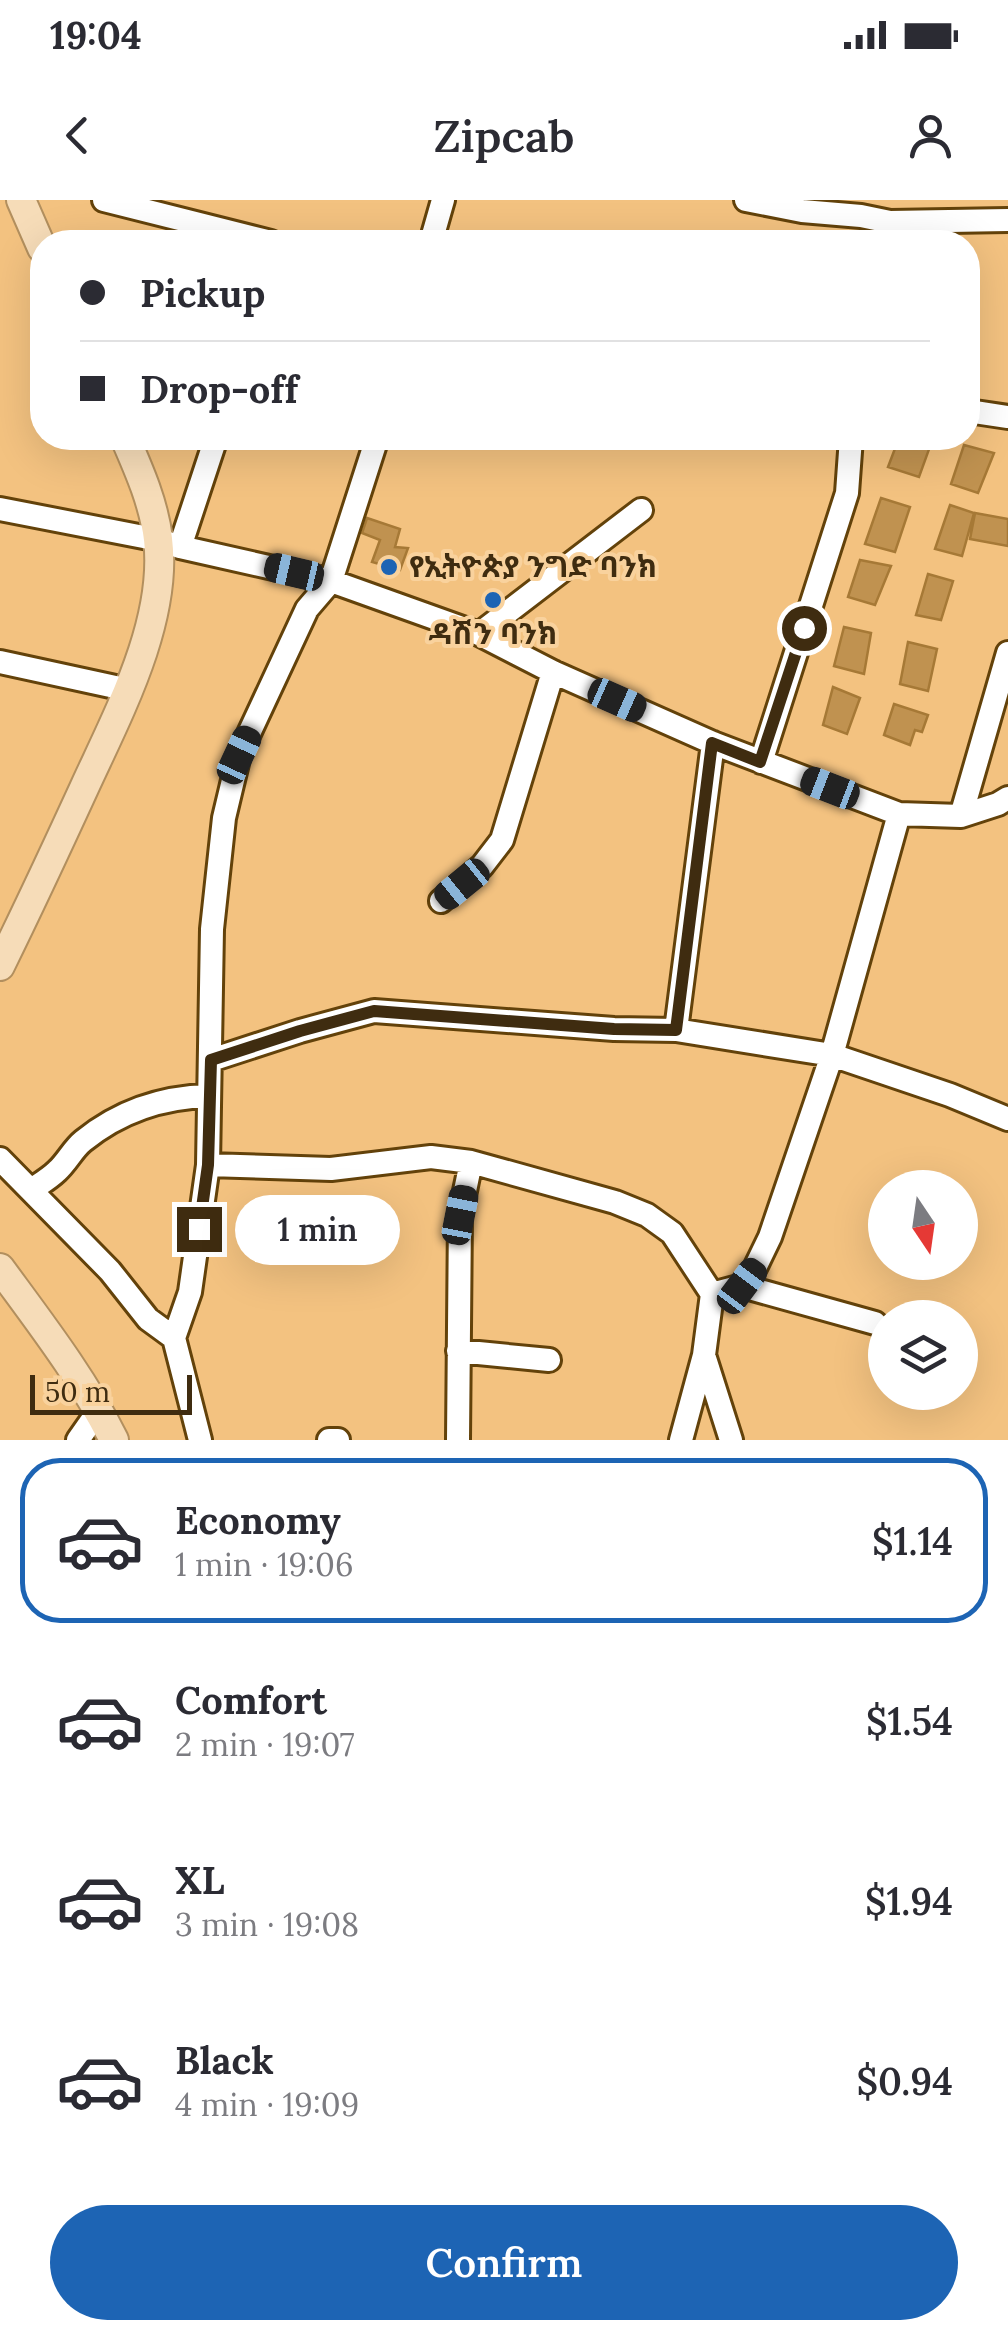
<!DOCTYPE html>
<meta charset="utf-8">
<style>
:root{--surface:#fff;--page:#f7f7f7;--text:#2b2b33;--muted:#7c7c81;--line:#e1e1e2;--accent:#1d64b4}
body{margin:0;font-family:Lora,"Noto Sans Ethiopic",serif;background:var(--page);color:var(--text);height:100vh;display:flex;flex-direction:column;font-size:38px;white-space:nowrap}
*{box-sizing:border-box;margin:0}
p{font-size:32px;color:var(--muted)}
.icon{flex:none;width:55px;height:55px;fill:none;stroke:currentColor;stroke-width:2;stroke-linecap:round;stroke-linejoin:round}
.map{position:relative;height:1240px;overflow:hidden}
.panel{display:flex;flex-direction:column;background:var(--surface);flex:1}
.panel>*{flex:none}
.top-card{position:absolute;left:30px;top:30px;width:950px;height:220px;border-radius:40px;box-shadow:0 10px 40px #0002;display:grid;align-content:center;height:220px;padding:0 50px;background:var(--surface)}
.needle{width:65px;rotate:167deg}
.buttons{position:absolute;left:868px;top:970px;display:grid;gap:20px}
.buttons a{display:grid;place-items:center;width:110px;height:110px;border-radius:50%;background:var(--surface);box-shadow:0 10px 40px #0002;font-size:50px}
.scale{position:absolute;left:30px;bottom:25px;width:162px;box-sizing:border-box;padding-left:10px;border:5px solid #3f2c10;border-top:0;font-size:28px;line-height:35px;white-space:nowrap;color:#3f2c10;-webkit-text-stroke:8px #f9d29d;paint-order:stroke}
.end{position:absolute;width:45px;height:45px;margin:-22px;border:12px solid #3f2c10;background:#fff;box-shadow:0 0 0 5px #fff}
.from{border-radius:50%}
.bubble{position:absolute;height:70px;border-radius:35px;background:var(--surface);box-shadow:0 10px 40px #0002;font-size:32px;font-weight:600;line-height:70px;text-align:center}
.car{position:absolute;width:30px;height:60px;margin:-30px -15px;border-radius:12px;box-shadow:0 0 8px 2px #0007;background:linear-gradient(#222 24%,#8ab4d8 0 40%,#222 0 76%,#8ab4d8 0 86%,#222 0)}
.top-card b{display:flex;align-items:center;gap:35px;height:95px;font-size:38px}
.top-card b+b{border-top:2px solid var(--line)}
.top-card i{width:25px;height:25px;background:var(--text)}
ul{padding:18px 0 0;list-style:none}
li{display:flex;align-items:center;gap:30px;height:165px;margin:0 20px 15px;padding:0 30px;border:5px solid transparent;border-radius:40px}
li div{flex:1}
li b{display:block;font-size:38px}
li em{font-style:normal;font-weight:600}
li.current{border-color:var(--accent)}
li>.icon{width:90px;height:90px;stroke-width:1.5}
.cta{display:flex;gap:20px;margin-top:auto;padding:20px 50px}
.cta a{flex:1;height:115px;border-radius:60px;background:var(--accent);color:#fff;font-size:40px;font-weight:600;line-height:115px;text-align:center}
.status{display:flex;justify-content:space-between;align-items:center;height:70px;padding:0 50px;background:var(--surface);direction:ltr}
.status svg{height:28px;fill:currentColor}
header{display:flex;justify-content:space-between;align-items:center;height:130px;padding:0 50px;background:var(--surface);font-size:45px;font-weight:600}
.map>svg:first-child{display:block}
</style>
<div class="status"><b>19:04</b><svg viewBox="0 0 49 12"><path d="M0 12V9h3v3zM5 12V6h3v6zM10 12V3h3v9zM15 12V0h3v12zM26 1h20v11H26zM47 4h2v5h-2z"/></svg></div>
<header><svg class="icon" aria-label="back" viewBox="0 0 24 24"><path d="M15 5l-7 7 7 7"/></svg>Zipcab<svg class="icon" aria-label="person" viewBox="0 0 24 24"><circle cx="12" cy="8" r="4"/><path d="M4 21q1-7 8-7t8 7"/></svg></header>
<div class="map">
<svg width="1008" height="1240" viewBox="0 0 1008 1240">
<rect width="100%" height="100%" fill="#f3c280"/>
<path fill="#c09250" stroke="#a67936" stroke-width="2.5" d="M899,238H920L932,241L919,277L888,267Z
M964,245L994,253L978,293L951,284Z
M881,298L910,307L895,352L865,344Z
M950,305L974,313L962,356L935,349Z
M975,313L1008,319V346L970,339Z
M367,318L400,329L395,347L408,348L400,370L372,362L380,340L362,333Z
M860,360L891,366L875,405L848,397Z
M928,374L953,381L941,420L916,415Z
M844,427L871,433L864,474L834,466Z
M908,442L937,449L928,491L900,484Z
M833,487L860,498L847,534L823,525Z
M894,504L928,515L922,532L915,530L910,545L884,535Z"/>
<g fill="none" stroke-linecap="round" stroke-linejoin="round">
<defs>
<path id="minor" d="M104,0L271,42
M746,0L802,11L861,16L890,22L1008,20
M431,42L443,0
M968,211L1008,217
M0,309L159,340L180,347L331,381L479,434L553,472L713,543L899,614L961,616L998,604L1008,598
M180,347L216,238
M479,434L641,310
M0,462L129,490
M761,562L847,293L851,238
M961,616L1008,453
M441,701L482,666L502,640L553,472
M676,830L713,543
M211,860L300,831L374,811L614,829L676,830L832,855L950,895L1008,919
M0,959L110,1071L148,1119L174,1138
M208,965L331,969L431,957L471,962L615,1002L647,1015L672,1033L712,1094L704,1155L681,1240
M31,990C40,984 50,978 57,971C67,962 73,949 83,941C120,911 163,897 209,896
M742,1086L875,1123
M712,1094L742,1086L755,1068L770,1037L832,855L899,614
M458,1151L549,1160
M704,1155L731,1240
M78,1240L99,1210
M200,1240L174,1138L190,1092L208,965L212,729L224,618L239,555L307,409L331,381L377,238
M329,1240H338
M458,1240L460,1015L471,962"/>
<path id="major" d="M21,0L42,48
M0,766C29,707 57,647 85,586C118,514 168,421 158,339C154,304 139,270 125,238
M0,1068C41,1124 83,1178 114,1240"/>
</defs>
<use href="#minor" stroke="#63420a" stroke-width="28"/>
<use href="#major" stroke="#b28f5e" stroke-width="32"/>
<use href="#minor" stroke="#fff" stroke-width="22"/>
<use href="#major" stroke="#f6dcb8" stroke-width="28"/>
</g>
<g fill="none" stroke-linecap="round" stroke-linejoin="round">
<path stroke="#3f2c10" stroke-width="12" d="M199,1029L208,965L211,860L300,831L374,811L614,829L676,830L712,543L760,562L804,428"/>
</g>
<g fill="#1d64b4" stroke="#f9d29d" stroke-width="4">
<circle cx="389" cy="367" r="10"/>
<circle cx="493" cy="400" r="10"/>
</g>
<g text-anchor="middle" stroke-width="8" stroke-linejoin="round" paint-order="stroke">
<g font-size="30" font-weight="bold" fill="#3f2c10" stroke="#f9d29d" text-anchor="start">
<text x="409" y="377">የኢትዮጵያ ንግድ ባንክ</text>
<text x="493" y="444" text-anchor="middle">ዳሽን ባንክ</text>
</g>
</g>
</svg>
<div class="buttons">
<a><svg class="needle" viewBox="-14 -14 28 28"><path d="M0-13l5 13h-10z" fill="#e53935"/><path d="M0 13l5-13h-10z" fill="#7c7c81"/></svg></a>
<a><svg class="icon" aria-label="layers" viewBox="0 0 24 24"><path d="M12 4l9 5-9 5-9-5zM3 14l9 5 9-5"/></svg></a>
</div>
<div class="scale">50 m</div>
<i class="end from" style="left:804px;top:428px"></i>
<i class="end" style="left:199px;top:1029px"></i>
<div class="bubble" style="left:235px;top:995px;width:165px">1 min</div>
<i class="car" style="left:294px;top:372px;rotate:283deg"></i>
<i class="car" style="left:617px;top:500px;rotate:114deg"></i>
<i class="car" style="left:239px;top:555px;rotate:25deg"></i>
<i class="car" style="left:830px;top:588px;rotate:291deg"></i>
<i class="car" style="left:462px;top:684px;rotate:231deg"></i>
<i class="car" style="left:460px;top:1015px;rotate:11deg"></i>
<i class="car" style="left:742px;top:1086px;rotate:37deg"></i>
<div class="top-card">
<b><i class="from"></i>Pickup</b>
<b><i></i>Drop-off</b>
</div>
</div>
<section class="panel">
<ul>
<li class="current"><svg class="icon" aria-label="car" viewBox="0 0 24 24"><path d="M5 17H2v-5l4-1 3-4h7l3 4 3 1v5h-3M9 17h6M6 11h13"/><circle cx="7" cy="17" r="2"/><circle cx="17" cy="17" r="2"/></svg><div><b>Economy</b><p>1 min · 19:06</p></div><em>$1.14</em></li>
<li><svg class="icon" aria-label="car" viewBox="0 0 24 24"><path d="M5 17H2v-5l4-1 3-4h7l3 4 3 1v5h-3M9 17h6M6 11h13"/><circle cx="7" cy="17" r="2"/><circle cx="17" cy="17" r="2"/></svg><div><b>Comfort</b><p>2 min · 19:07</p></div><em>$1.54</em></li>
<li><svg class="icon" aria-label="car" viewBox="0 0 24 24"><path d="M5 17H2v-5l4-1 3-4h7l3 4 3 1v5h-3M9 17h6M6 11h13"/><circle cx="7" cy="17" r="2"/><circle cx="17" cy="17" r="2"/></svg><div><b>XL</b><p>3 min · 19:08</p></div><em>$1.94</em></li>
<li><svg class="icon" aria-label="car" viewBox="0 0 24 24"><path d="M5 17H2v-5l4-1 3-4h7l3 4 3 1v5h-3M9 17h6M6 11h13"/><circle cx="7" cy="17" r="2"/><circle cx="17" cy="17" r="2"/></svg><div><b>Black</b><p>4 min · 19:09</p></div><em>$0.94</em></li>
</ul>
<div class="cta"><a>Confirm</a></div>
</section>
